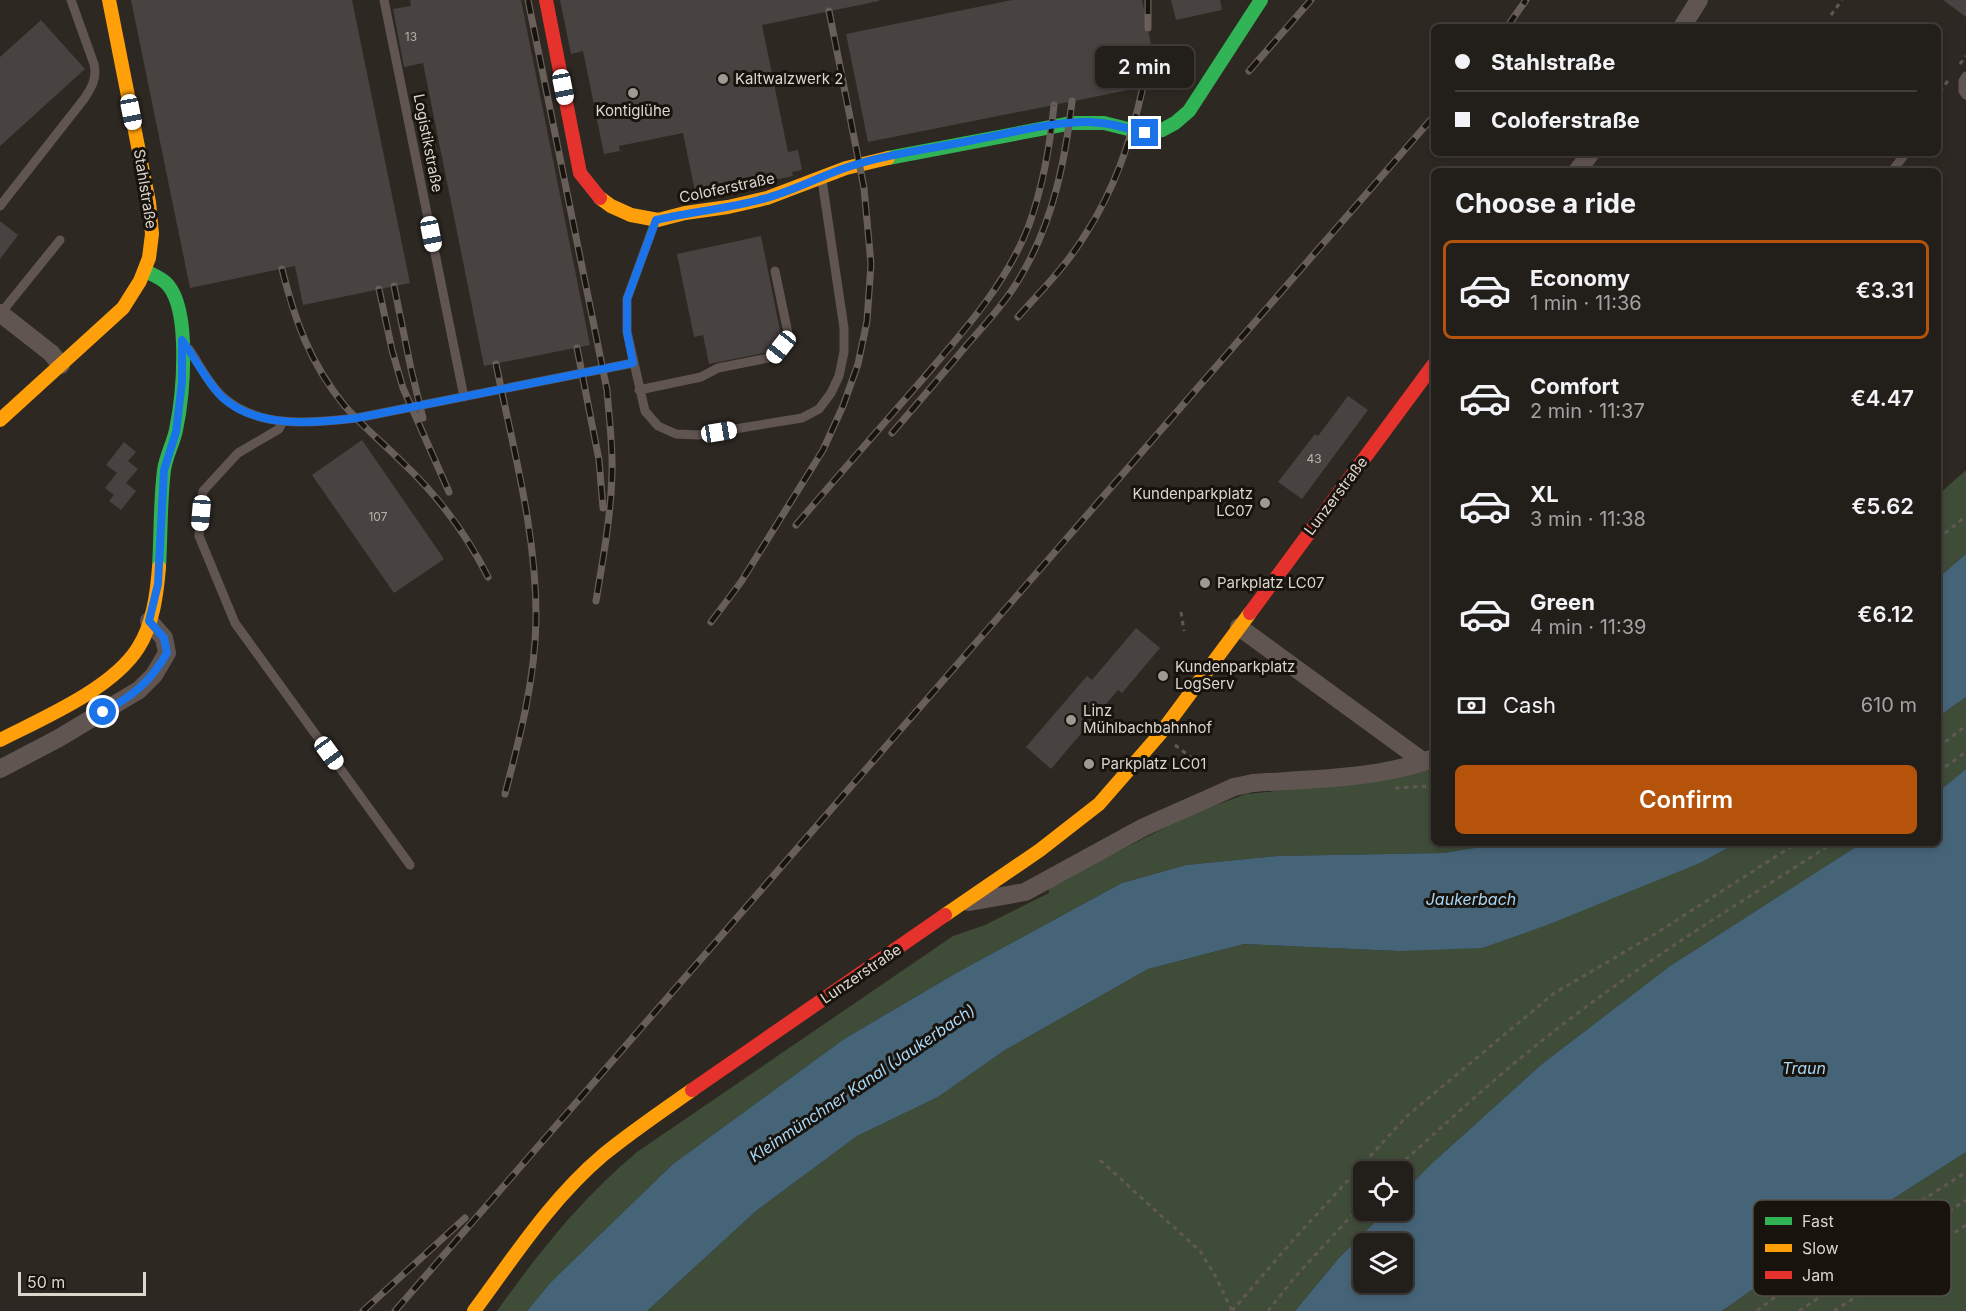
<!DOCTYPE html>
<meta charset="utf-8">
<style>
:root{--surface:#221e1a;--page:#2a2723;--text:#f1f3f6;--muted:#a2a2a2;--line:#3f3c39;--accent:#b45309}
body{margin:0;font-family:Inter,sans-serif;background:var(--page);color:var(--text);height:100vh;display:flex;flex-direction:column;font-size:22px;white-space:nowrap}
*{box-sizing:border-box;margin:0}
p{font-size:20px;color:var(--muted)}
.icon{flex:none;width:33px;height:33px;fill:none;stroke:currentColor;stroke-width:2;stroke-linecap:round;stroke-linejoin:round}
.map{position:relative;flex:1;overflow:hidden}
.panel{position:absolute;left:1431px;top:168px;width:510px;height:678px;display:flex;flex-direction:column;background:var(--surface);border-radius:9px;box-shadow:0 3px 9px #0003,0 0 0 2px var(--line)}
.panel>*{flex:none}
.hud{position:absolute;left:1431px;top:24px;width:510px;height:132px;border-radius:9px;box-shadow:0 3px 9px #0003,0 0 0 2px var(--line);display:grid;align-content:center;height:132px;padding:0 24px;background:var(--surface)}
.tools{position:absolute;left:1353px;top:1161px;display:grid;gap:12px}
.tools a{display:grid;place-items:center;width:60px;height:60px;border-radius:9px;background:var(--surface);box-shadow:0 3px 9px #0003,0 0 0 2px var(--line);font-size:30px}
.scale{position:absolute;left:18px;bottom:15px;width:128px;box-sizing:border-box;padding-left:6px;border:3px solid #ddd6cd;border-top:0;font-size:16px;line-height:21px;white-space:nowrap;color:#ddd6cd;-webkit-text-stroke:4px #18130d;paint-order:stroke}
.end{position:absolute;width:27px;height:27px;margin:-14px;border:8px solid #1a73e8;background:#fff;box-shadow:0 0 0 3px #fff}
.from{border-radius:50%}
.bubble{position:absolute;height:42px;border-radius:9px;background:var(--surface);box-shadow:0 3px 9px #0003,0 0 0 2px var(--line);font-size:20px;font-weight:600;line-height:42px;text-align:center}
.car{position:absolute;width:18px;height:36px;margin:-18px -9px;border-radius:8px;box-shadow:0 0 4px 2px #0007;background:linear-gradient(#fff 24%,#345 0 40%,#fff 0 76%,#345 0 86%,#fff 0)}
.hud b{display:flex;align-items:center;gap:21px;height:57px;font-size:22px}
.hud b+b{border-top:2px solid var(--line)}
.hud i{width:15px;height:15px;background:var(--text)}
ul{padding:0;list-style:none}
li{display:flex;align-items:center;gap:18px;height:99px;margin:0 12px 9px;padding:0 12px;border:3px solid transparent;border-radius:9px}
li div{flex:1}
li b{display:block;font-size:22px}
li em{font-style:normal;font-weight:600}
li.on{border-color:var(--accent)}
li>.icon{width:54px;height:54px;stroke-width:1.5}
h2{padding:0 24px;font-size:27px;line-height:72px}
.pay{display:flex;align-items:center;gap:15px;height:66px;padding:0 24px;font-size:22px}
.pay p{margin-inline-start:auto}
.cta{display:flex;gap:12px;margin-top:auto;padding:12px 24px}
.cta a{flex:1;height:69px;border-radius:9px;background:var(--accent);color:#fff;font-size:24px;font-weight:600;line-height:69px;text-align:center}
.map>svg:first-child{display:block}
</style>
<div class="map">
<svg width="1966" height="1311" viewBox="0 0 1966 1311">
<rect width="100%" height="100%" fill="#2e2822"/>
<path fill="#3e4c38" d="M1966,470V554L1938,578V495Z
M1966,697V769L1938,792V717Z
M1434,769V843H1506L1443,853L1278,856L1186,865L1122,883L958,972L844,1039L673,1164L551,1282L527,1311H497C541,1250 579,1201 637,1152L953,936L985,925L1049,893L1048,887L1192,814L1246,794L1367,782Z
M1737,843H1862L1670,966L1542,1064L1429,1166L1403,1193L1402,1172H1364V1210L1386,1211L1339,1258L1295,1311H647L756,1211L857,1136L938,1097L1005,1050L1148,969L1244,944L1399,951L1700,863Z
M1966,1152V1311H1722L1760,1284Z"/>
<path fill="#466478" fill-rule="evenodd" d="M1966,554V697L1938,717V578Z
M1966,769V1152L1760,1284L1722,1311H1295L1339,1258L1386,1211L1402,1210L1403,1193L1429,1166L1542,1064L1670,966L1862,843H1938V792ZM1364,1244H1402V1282H1364Z
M1506,843H1737L1700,863L1547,925L1482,948L1399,951L1244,944L1148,969L1005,1050L938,1097L857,1136L756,1211L647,1311H527L551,1282L673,1164L844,1039L958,972L1122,883L1186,865L1278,856L1443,853Z"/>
<path fill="#484241" d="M131,0H352L410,283L303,305L295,266L190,288Z
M410,0H521L590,345L484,366L423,63L404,67L393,9L411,6Z
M560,0H879V1L762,25L788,152L798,150L802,170L792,172L793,176L696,196L683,133L619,146L620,151L604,154L583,51L571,54Z
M1012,0H1142L1159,84L868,142L846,34Z
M1171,0H1220L1222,10L1176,20Z
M1943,0H1966V17Z
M41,20L85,69L0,146V57Z
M0,221L18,235L0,259Z
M761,236L781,335L769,352L709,364L703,335L694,337L677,254Z
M1348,396L1368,410L1302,499L1278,482L1315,434L1318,436Z
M362,440L444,559L394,593L312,475Z
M124,442L136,452L128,461L138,469L126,483L136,491L121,510L109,501L114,495L105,488L117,473L106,465Z
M1136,628L1160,648L1122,693L1118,690L1051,769L1026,747L1087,676L1092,680Z"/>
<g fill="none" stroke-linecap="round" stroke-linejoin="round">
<path stroke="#615855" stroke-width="3" stroke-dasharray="4.5 4.5" stroke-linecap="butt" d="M1831,15L1842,0
M1960,64L1966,56
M1940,92L1949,79
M1938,539L1966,516
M1181,612L1184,631
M1175,745L1197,762
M1938,747L1966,726
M1938,772L1966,752
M1395,788L1434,786
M1100,1160L1200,1251L1216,1277L1232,1311
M1392,1172C1442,1127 1491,1081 1543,1040C1634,967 1735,906 1833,843
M1232,1311L1295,1238L1407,1116L1553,994L1655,934L1797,843
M1268,1311L1295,1277L1364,1202
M1757,1311L1789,1286L1966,1172
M1799,1311L1966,1200
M1834,1311L1966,1225"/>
<path stroke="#615552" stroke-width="9" d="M384,0L464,397
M1966,76L1963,81V91L1966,95
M1892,171L1906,153
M0,206L84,99C92,87 97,79 94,64L71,0
M655,222L627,299V332L645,411L658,426L676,434L698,435L802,418L819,409L831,393L839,376L844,352V328L822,180
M1,313L60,240
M189,349C200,365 209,385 224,398C260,429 313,423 357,418L633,363
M639,390L701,377L718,368L773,357L789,338L775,271
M283,421L279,429L238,453L203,491L199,536L235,623L410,865"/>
<path stroke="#615552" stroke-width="18" d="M1682,27L1699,0
M1577,171L1591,153
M0,313L51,353L61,365
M1239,627L1424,762
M0,769L59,738L139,690L154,675L167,653L164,638L149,621
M969,902L1025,892L1144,827L1214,796L1234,787L1253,783C1311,779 1380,779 1434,758"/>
<path stroke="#30b455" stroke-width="14" d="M888,158L1072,123H1104L1140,132H1151L1162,130L1175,123L1189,111L1261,0
M145,271C153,275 162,278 168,285C191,312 183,397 176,430C173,444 166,456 164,470C160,502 161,535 159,567"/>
<path stroke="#ff9f0a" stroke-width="14" d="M600,198L611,206L631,215L658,220L685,213L728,207L767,198L846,168L888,158
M0,420L123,308L140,281L149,258L152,234L149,202L109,0
M0,740C43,718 112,689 138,648C153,625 157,593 159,567
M945,915L1040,850L1099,804L1160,734L1250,613
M474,1311C514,1257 551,1199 603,1155C631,1132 662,1111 692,1090"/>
<path stroke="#e5322d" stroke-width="14" d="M546,0L580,173L600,198
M1250,613L1434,364
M692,1090L945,915"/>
<defs>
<path id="rail" d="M528,0L607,390C609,418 613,445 612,473C611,516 603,559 596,601
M1148,0V28
M1507,27L1526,0
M1249,71L1311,0
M282,269C295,321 310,363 344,405C362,426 384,444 403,463C438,496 466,533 488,577
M394,286L411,369L423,418
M379,289L392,350L403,388L449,492
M1018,317C1041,291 1067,265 1085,235C1115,189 1131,140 1143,87
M577,348L599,460L603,508
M496,364C513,448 537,534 536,620C535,680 520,737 505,794
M892,433C917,404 942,375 966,346C986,323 1007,301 1022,274C1053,221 1065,162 1072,101
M796,525C837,477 879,429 921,381C962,333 1006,285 1029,225C1043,186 1050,146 1054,105
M711,622L741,582L823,450L843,406L858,364L867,321L871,264L864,188L829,11
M363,1311L465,1218
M395,1311L1434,116"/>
</defs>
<use href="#rail" stroke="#685f5b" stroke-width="7"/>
<use href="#rail" stroke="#18130d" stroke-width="4.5" stroke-dasharray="14" stroke-linecap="butt"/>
</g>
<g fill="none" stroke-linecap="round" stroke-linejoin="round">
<path stroke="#1a73e8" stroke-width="8" d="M103,712C133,696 150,682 167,653L164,638L149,621L158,584L164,470L176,432L182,382V340C195,358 206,381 222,397C256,429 315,423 357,418L633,363L627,332V299L656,220C690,212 725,209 759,200C789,193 816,178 845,168C886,154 931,149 974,140C1011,133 1050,122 1087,122C1107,122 1126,128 1145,133"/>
</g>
<g fill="#a09991" stroke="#18130d" stroke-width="2">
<circle cx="723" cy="79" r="6"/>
<circle cx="633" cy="93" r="6"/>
<circle cx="1265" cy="503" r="6"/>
<circle cx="1205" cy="583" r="6"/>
<circle cx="1163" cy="676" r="6"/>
<circle cx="1071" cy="720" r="6"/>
<circle cx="1089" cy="764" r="6"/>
</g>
<g text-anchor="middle" stroke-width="6" stroke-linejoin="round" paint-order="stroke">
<g font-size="12" fill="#b8b1aa">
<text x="411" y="41">13</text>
<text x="1314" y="463">43</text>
<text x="378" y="521">107</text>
</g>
<g font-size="15" fill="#ddd6cd" stroke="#18130d" text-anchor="start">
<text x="735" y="84">Kaltwalzwerk 2</text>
<text x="633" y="116" text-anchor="middle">Kontiglühe</text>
<text x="1253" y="499" text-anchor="end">Kundenparkplatz<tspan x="1253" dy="17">LC07</tspan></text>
<text x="1217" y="588">Parkplatz LC07</text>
<text x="1175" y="672">Kundenparkplatz<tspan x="1175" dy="17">LogServ</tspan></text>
<text x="1083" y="716">Linz<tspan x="1083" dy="17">Mühlbachbahnhof</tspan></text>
<text x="1101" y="769">Parkplatz LC01</text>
</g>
<g font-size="15" fill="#ddd6cd" stroke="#18130d">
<text transform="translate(428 143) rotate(79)" y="5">Logistikstraße</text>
<text transform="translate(727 188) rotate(-12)" y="5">Coloferstraße</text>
<text transform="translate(145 189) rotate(81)" y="5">Stahlstraße</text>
<text transform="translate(1336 496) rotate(-53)" y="5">Lunzerstraße</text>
<text transform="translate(861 974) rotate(-34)" y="5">Lunzerstraße</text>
</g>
<g font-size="16" font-style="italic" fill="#a7d6f6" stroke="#18130d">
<text x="1471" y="905">Jaukerbach</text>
<text x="1804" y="1074">Traun</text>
<text transform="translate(862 1083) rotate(-34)" y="6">Kleinmünchner Kanal (Jaukerbach)</text>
</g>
</g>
<rect x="1753" y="1200" width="198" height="96" rx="9" fill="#18130d" stroke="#534e47" stroke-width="1.5"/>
<rect x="1765" y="1217" width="27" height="8" fill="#30b455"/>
<rect x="1765" y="1244" width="27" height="8" fill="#ff9f0a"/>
<rect x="1765" y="1271" width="27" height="8" fill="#e5322d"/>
<g font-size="16" fill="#ddd6cd">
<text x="1802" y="1227">Fast</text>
<text x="1802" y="1254">Slow</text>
<text x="1802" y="1281">Jam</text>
</g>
</svg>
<div class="tools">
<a><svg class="icon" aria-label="locate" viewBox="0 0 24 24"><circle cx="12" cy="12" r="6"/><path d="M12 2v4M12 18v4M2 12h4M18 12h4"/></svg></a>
<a><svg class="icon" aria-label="layers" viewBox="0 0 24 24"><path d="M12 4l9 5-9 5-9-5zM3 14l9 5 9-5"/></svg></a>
</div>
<div class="scale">50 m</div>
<i class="end from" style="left:103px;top:712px"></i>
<i class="end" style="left:1145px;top:133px"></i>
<div class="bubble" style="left:1095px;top:46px;width:99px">2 min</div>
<i class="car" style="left:563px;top:87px;rotate:169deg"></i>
<i class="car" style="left:131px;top:112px;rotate:169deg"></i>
<i class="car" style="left:431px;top:234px;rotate:169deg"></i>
<i class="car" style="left:781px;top:347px;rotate:218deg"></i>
<i class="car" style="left:719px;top:432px;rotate:81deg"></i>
<i class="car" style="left:201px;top:513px;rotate:185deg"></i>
<i class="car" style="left:329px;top:753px;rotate:144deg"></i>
<div class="hud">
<b><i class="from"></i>Stahlstraße</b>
<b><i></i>Coloferstraße</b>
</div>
<section class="panel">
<h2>Choose a ride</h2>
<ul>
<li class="on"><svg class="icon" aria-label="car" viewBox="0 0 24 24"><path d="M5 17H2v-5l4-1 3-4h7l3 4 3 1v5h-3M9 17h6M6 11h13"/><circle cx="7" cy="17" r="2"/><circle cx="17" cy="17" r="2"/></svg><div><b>Economy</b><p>1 min · 11:36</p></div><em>€3.31</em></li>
<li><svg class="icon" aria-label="car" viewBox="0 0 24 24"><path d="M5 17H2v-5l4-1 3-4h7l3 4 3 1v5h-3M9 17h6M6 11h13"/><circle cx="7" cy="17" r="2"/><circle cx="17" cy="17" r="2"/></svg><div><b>Comfort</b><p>2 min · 11:37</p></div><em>€4.47</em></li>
<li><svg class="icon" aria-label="car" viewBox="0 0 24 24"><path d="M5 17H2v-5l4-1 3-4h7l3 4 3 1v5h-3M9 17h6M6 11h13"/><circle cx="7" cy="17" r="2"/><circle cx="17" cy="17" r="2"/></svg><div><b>XL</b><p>3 min · 11:38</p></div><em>€5.62</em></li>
<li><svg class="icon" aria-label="car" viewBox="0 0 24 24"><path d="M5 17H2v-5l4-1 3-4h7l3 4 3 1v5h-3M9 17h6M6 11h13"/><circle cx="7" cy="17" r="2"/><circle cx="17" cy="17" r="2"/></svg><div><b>Green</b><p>4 min · 11:39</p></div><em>€6.12</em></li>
</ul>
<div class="pay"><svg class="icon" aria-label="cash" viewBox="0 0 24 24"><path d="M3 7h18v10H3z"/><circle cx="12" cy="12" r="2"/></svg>Cash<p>610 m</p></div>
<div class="cta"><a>Confirm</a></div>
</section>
</div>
